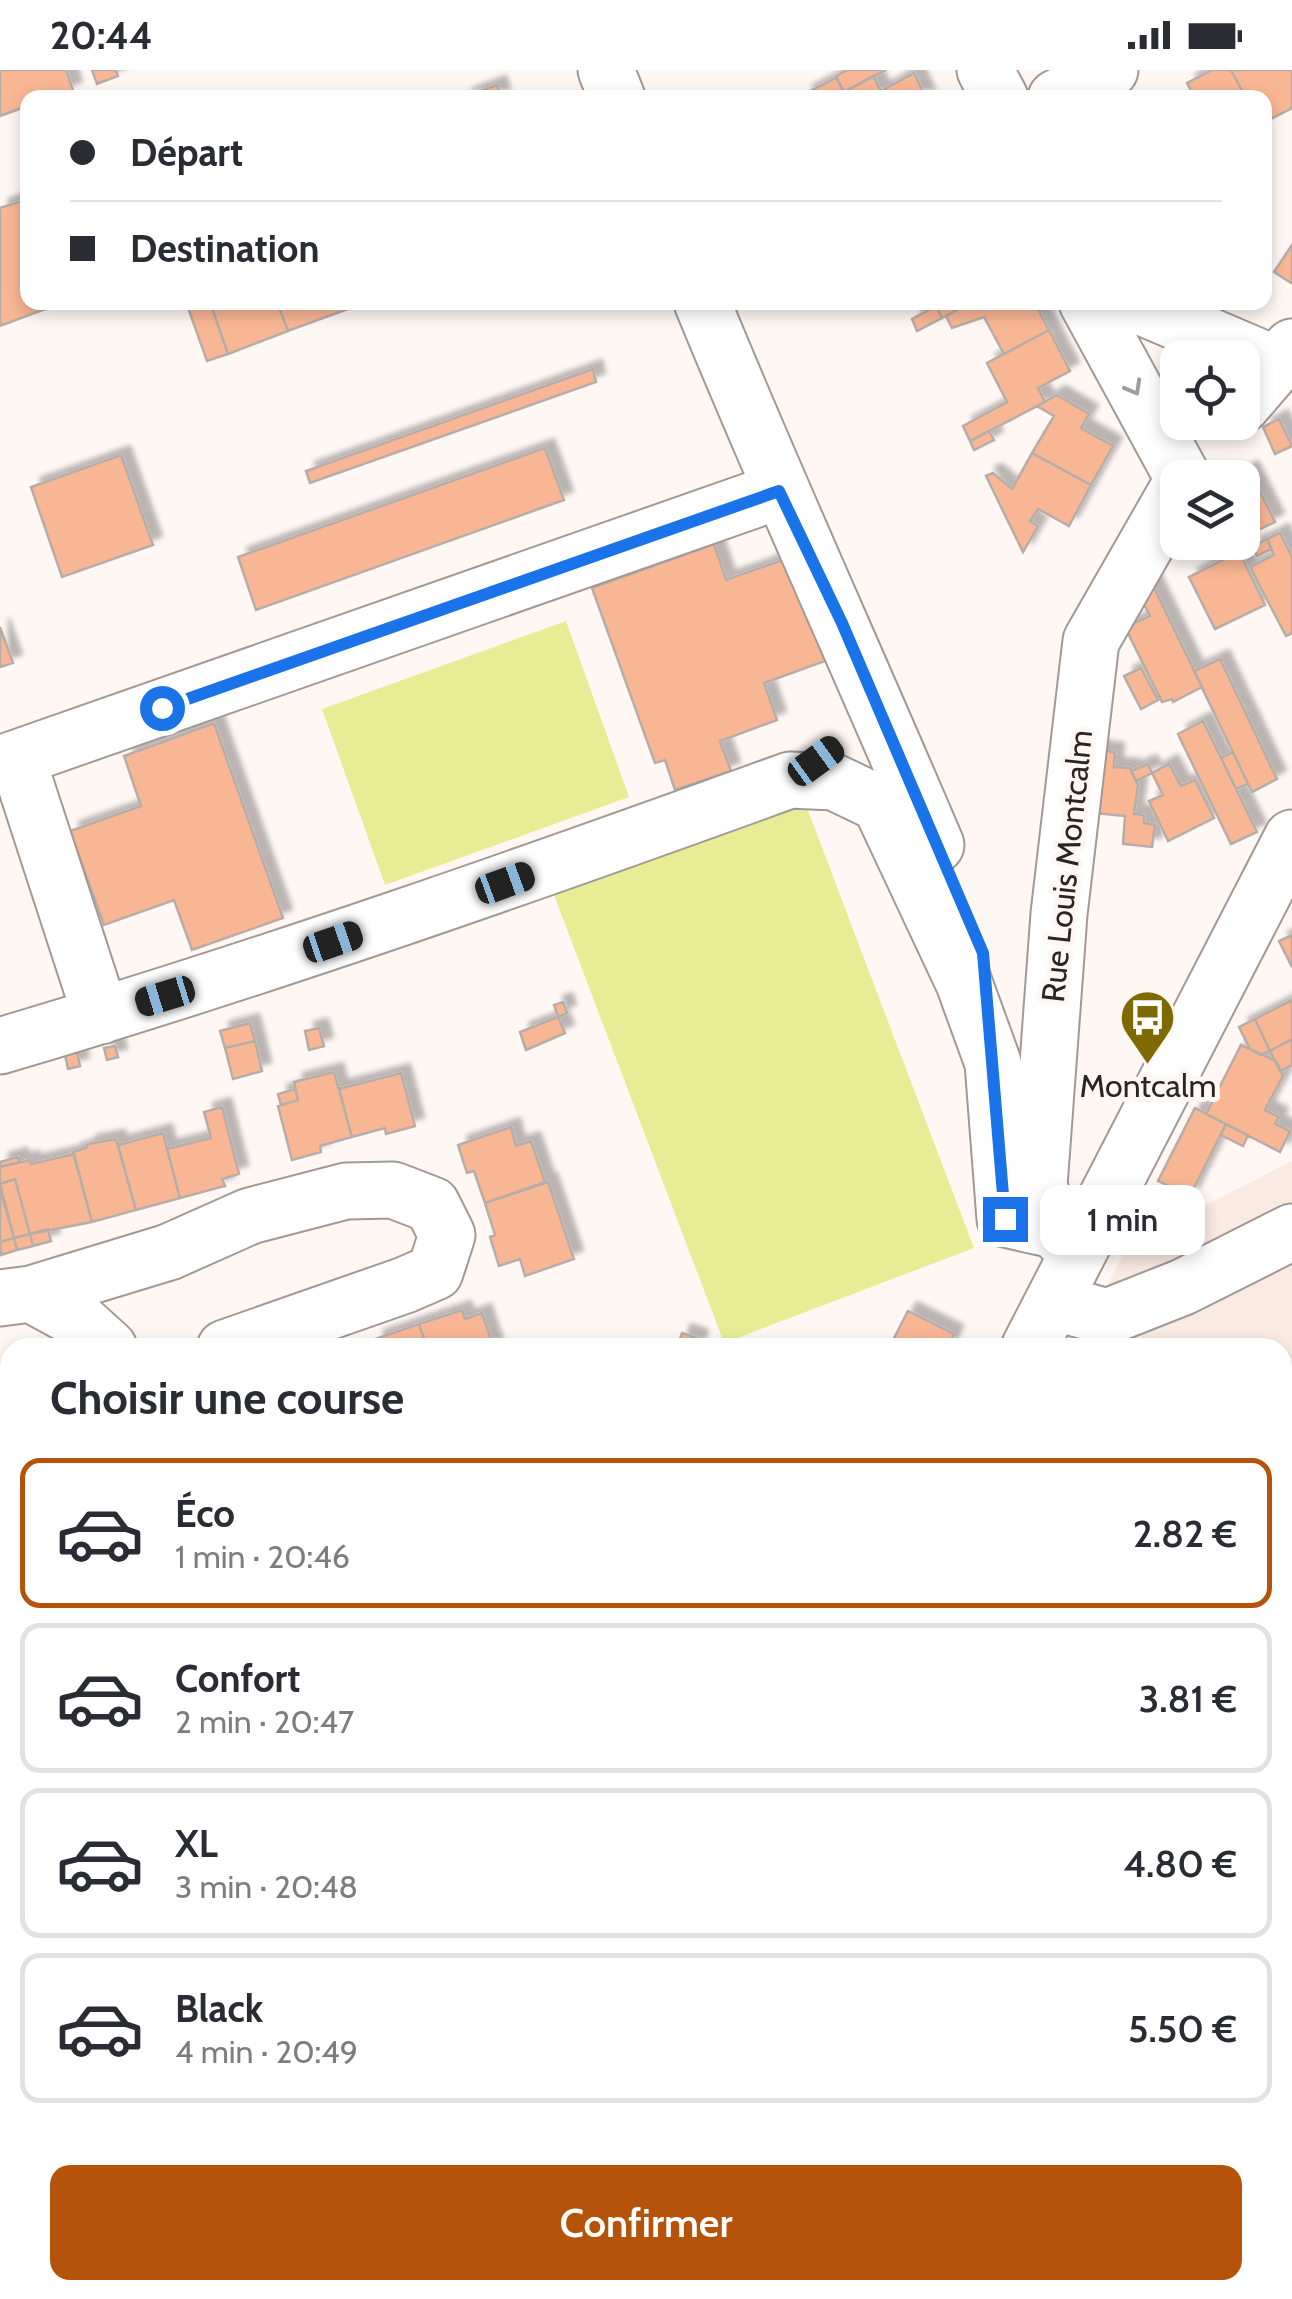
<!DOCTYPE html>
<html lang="fr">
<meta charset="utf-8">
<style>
:root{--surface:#fff;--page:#f7f7f7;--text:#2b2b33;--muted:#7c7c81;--line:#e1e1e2;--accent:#b45309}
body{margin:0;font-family:Cabin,sans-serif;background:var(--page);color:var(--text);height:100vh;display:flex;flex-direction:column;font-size:38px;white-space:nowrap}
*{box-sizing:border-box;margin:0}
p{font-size:32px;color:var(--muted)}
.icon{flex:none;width:55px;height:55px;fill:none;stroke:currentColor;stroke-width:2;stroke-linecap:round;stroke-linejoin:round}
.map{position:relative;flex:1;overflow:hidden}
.side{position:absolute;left:0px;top:1268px;width:1292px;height:962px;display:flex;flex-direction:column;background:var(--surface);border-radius:30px 30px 0 0;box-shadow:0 5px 15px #0003}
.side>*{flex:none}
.guide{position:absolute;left:20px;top:20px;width:1252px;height:220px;border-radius:20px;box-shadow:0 5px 15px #0003;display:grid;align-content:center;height:220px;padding:0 50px;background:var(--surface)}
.tools{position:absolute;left:1160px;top:270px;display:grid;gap:20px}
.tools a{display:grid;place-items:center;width:100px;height:100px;border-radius:20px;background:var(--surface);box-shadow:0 5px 15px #0003;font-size:50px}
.end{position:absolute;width:45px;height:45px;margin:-22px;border:12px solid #1a73e8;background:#fff;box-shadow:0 0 0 5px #fff}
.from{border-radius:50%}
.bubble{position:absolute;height:70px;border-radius:20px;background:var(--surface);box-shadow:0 5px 15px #0003;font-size:32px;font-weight:600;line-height:70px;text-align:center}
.car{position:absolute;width:30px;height:60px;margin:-30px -15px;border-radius:12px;box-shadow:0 0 8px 2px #0007;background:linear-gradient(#222 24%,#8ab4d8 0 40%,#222 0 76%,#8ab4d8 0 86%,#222 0)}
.guide b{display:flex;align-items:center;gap:35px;height:95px;font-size:38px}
.guide b+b{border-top:2px solid var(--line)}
.guide i{width:25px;height:25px;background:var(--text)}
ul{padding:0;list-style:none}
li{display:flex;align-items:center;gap:30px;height:150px;margin:0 20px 15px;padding:0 30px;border:5px solid var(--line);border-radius:20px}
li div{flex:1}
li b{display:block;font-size:38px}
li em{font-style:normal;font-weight:600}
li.current{border-color:var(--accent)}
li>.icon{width:90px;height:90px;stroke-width:1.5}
h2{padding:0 50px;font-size:45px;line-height:120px}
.cta{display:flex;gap:20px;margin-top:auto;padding:20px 50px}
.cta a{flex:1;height:115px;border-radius:20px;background:var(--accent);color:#fff;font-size:40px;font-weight:600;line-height:115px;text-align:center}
.status{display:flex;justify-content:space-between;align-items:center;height:70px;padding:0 50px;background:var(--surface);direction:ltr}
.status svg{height:28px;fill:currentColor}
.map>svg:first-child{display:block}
</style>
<div class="status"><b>20:44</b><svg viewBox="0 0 49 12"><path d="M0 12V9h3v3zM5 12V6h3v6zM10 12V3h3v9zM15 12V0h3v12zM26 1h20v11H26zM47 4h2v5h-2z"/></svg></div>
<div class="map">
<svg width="1292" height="2229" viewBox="0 0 1292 2229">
<defs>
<filter id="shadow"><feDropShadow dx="9" dy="-9" stdDeviation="2.5" flood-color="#0004"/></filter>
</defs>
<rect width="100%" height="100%" fill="#fef7f4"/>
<path fill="#f9eae2" d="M1292,1091V1654L1283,1659L1282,1278H1075L1128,1175Z"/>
<path fill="#e8ed95" d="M566,551L629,727L385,815L322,639Z
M804,730L974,1178L724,1273L554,825Z"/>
<path fill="#f9b694" stroke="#b7ada7" stroke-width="2.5" filter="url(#shadow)" d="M0,0H66L73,20L52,28H28V36L0,46Z
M92,0H116L118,6L97,14Z
M847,0H886L844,22L836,6Z
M1212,0H1231L1246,28H1195L1187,13Z
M1231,0H1292V38L1265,52V28H1246Z
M914,3L926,28H834L873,6L881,21Z
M836,8L844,22L834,28H806L804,24Z
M497,15L501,28H462Z
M28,129V232H64L0,256V138Z
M1292,175V212L1291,213L1274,202Z
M186,232H210L228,284L207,291Z
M210,232H277L288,261L228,284Z
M277,232H367L288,261Z
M934,232H972L942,248Z
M972,232H993L995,237L1004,232H1034L1049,260L1004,284L984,247L952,258L946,246Z
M936,236L942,248L917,261L912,249Z
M1049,260L1070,301L1038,318L1045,332L970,371L963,356L1007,332L987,293Z
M593,299L596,312L310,413L306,401Z
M1057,325L1089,344L1081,358L1113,376L1091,415L1032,383L1054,346L1037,336Z
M1279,349L1292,376L1275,384L1263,357Z
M989,361L994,370L974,380L970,371Z
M545,378L564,430L256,540L238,487Z
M1032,383L1091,415L1069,456L1038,439L1030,451L1038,456L1023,482L986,406L993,403L1012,419Z
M121,385L153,475L62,507L31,417Z
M1249,400L1275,452L1242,468V408H1235Z
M1280,463L1292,487V563L1286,566L1250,497L1274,485L1267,469Z
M1267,469L1271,479L1257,486L1252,476Z
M714,474L726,510L788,488L825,591L764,613L777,650L720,671L731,701L675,720L665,690L655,693L592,518Z
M1239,482L1265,535L1215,559L1189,507Z
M1150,509L1202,617L1173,632L1172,629L1162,632L1125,557L1150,546L1137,521Z
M0,557L13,593L0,597Z
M1220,589L1277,709L1252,722L1194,601Z
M1141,598L1158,630L1141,639L1124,606Z
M1203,651L1257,762L1231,774L1178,664Z
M214,653L283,848L192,880L174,830L104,855L70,761L141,736L124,686Z
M1090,679L1115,682L1114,697L1130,698L1138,715L1134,744L1144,745V753L1155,755L1152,777L1123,774L1125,746L1083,742Z
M1233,682L1248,714L1236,719L1221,688Z
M1148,694L1152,703L1136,711L1131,701Z
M1169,694L1181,716L1195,710L1214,748L1168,771L1149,731L1163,725L1152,703Z
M1292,865V897L1279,871Z
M1292,930V969L1270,981L1255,949Z
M563,932L567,943L558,947L554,935Z
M558,947L565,963L526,980L520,962Z
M1255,949L1270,981L1261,985L1250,979L1239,957Z
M250,953L255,971L225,978L220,961Z
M319,958L324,976L309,980L305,961Z
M1292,969V995L1280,1001L1270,981Z
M255,971L262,1001L233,1009L225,978Z
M1241,975L1276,991L1283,1006L1265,1040L1279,1047L1275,1054L1290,1061L1280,1082L1206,1044Z
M115,976L118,987L107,990L104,978Z
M77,982L80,996L68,999L65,985Z
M334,1002L352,1067L320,1076L321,1082L292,1090L278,1036L298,1030L294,1012Z
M401,1003L415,1056L386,1064L385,1058L352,1067L339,1019Z
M295,1019L298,1030L281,1035L278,1024Z
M222,1037L239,1104L222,1109L225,1116L180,1128L167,1079L211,1068L204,1042Z
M1195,1038L1226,1054L1190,1126L1158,1111Z
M1226,1054L1248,1065L1243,1076L1221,1065Z
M511,1057L516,1076L531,1071L545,1112L485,1133L474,1101L467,1103L458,1075Z
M163,1063L180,1128L136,1140L118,1075Z
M116,1069L136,1140L92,1152L73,1082L86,1078L88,1074Z
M74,1084L92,1152L30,1164L15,1109L0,1114V1097L30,1090L31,1094Z
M18,1087L20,1092L0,1097V1092Z
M15,1109L30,1164L14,1168L0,1114Z
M548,1112L574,1189L525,1206L520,1189L499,1196L490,1167L495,1165L485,1133Z
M0,1119L14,1168L0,1172Z
M48,1159L51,1171L33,1176L30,1164Z
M30,1164L33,1176L17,1180L14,1168Z
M14,1168L17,1180L1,1185L0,1172Z
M462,1240L465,1249L482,1243L494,1278H427L419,1254Z
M908,1241L954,1264L948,1278H889Z
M419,1254L427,1278H376L375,1269Z
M682,1263L699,1269L696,1278L678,1275Z
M1292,1401V1483L1282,1487V1405Z
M1282,1500L1292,1521V1589L1282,1593Z
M0,1535L10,1540L7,1557L10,1559V1574L0,1599Z
M6,1938L10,1944V1985L0,1992V1941Z
M1289,1944L1292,1950V2022L1282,2027V1947Z
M10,1985V2029L0,2015V1992Z
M10,2038V2061L0,2045Z
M0,2185L10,2192L0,2207Z
M265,2220H295L303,2229H254Z
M295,2220H341L331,2229H303Z
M603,2220H631L650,2229H599Z
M631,2220H692L688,2229H650Z
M873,2220H880L890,2225L888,2229H868Z"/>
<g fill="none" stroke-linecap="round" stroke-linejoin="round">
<defs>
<path id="minor" d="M606,0L617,28
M985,0L1000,28
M1056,28L1110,0
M702,232C777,415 859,594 936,775
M1087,232L1183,408
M1130,232L1275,294
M1242,335L1292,277
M17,688L101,946
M0,694L779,421
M0,976C267,897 528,805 790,710L834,712L880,734L964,913L993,993L1005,1149L1054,1160
M1065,1171L1054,1160L1039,1116L1059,844L1091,571L1178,419
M31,1224L77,1249L109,1278
M0,1228L31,1224L169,1182L250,1146L346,1121L393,1120L432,1135L447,1165L435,1202L405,1215L225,1278
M1053,1232L1107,1247L1183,1217L1292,1162
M1029,1278L1292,768
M1282,1382L1292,1378
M10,1664L2,1700L10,1817
M155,2229L168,2220
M563,2229L567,2220"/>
</defs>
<use href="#minor" stroke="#a39994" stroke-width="59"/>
<use href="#minor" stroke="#fff" stroke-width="55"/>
</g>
<defs><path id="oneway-chevron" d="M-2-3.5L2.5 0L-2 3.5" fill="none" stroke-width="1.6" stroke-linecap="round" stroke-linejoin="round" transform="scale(2.5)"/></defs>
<use stroke="#9f9d9c" href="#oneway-chevron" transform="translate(1134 318) rotate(61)"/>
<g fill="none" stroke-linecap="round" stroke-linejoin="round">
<path stroke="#1a73e8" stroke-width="12" d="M162,638L779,421L842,553L983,883L1005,1149"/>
</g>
<defs>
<symbol id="bus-pin" viewBox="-11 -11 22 30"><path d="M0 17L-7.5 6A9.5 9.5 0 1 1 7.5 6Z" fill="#7f6a01" stroke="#fef7f4"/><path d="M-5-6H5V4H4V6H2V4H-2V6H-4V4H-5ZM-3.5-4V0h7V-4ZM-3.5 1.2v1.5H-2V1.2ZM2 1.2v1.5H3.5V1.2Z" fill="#fff"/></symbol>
</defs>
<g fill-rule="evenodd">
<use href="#bus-pin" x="1116" y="916" width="63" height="86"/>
</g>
<g text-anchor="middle" stroke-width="10" stroke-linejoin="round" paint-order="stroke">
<g font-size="32" fill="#292523" stroke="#fef7f4">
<text transform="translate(1067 796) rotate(-84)" y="11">Rue Louis Montcalm</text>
</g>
<g font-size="32" fill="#292523" stroke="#fef7f4">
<text x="1148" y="1027">Montcalm</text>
</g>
</g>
</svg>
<div class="tools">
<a><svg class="icon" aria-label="locate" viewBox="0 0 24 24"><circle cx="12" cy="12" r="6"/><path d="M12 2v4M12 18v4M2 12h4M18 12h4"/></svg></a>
<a><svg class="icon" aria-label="layers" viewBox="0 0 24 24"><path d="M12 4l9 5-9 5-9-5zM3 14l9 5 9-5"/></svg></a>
</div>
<i class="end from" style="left:162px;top:638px"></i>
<i class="end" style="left:1005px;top:1149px"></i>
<div class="bubble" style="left:1040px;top:1115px;width:165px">1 min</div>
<i class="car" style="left:816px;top:691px;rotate:54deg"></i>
<i class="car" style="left:505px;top:813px;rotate:70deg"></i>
<i class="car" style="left:333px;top:872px;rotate:71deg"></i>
<i class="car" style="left:165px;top:926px;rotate:253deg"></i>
<div class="guide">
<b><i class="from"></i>Départ</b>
<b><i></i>Destination</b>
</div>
<section class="side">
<h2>Choisir une course</h2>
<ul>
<li class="current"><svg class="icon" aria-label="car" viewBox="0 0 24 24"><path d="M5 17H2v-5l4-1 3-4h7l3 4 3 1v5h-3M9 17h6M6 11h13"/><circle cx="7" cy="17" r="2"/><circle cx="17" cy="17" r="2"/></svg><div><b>Éco</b><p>1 min · 20:46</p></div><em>2.82 €</em></li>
<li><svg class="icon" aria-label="car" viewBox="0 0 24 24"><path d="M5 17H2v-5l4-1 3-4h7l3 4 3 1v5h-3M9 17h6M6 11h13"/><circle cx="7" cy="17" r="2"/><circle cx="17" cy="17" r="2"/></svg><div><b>Confort</b><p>2 min · 20:47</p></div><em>3.81 €</em></li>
<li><svg class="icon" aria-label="car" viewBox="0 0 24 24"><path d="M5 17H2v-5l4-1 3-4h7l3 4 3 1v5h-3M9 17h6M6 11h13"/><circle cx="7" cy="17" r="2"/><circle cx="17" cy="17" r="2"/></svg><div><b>XL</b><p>3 min · 20:48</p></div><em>4.80 €</em></li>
<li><svg class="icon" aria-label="car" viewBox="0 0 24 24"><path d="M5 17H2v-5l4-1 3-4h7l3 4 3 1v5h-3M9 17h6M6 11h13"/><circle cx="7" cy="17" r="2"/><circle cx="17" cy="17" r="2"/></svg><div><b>Black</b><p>4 min · 20:49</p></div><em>5.50 €</em></li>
</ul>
<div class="cta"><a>Confirmer</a></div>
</section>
</div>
